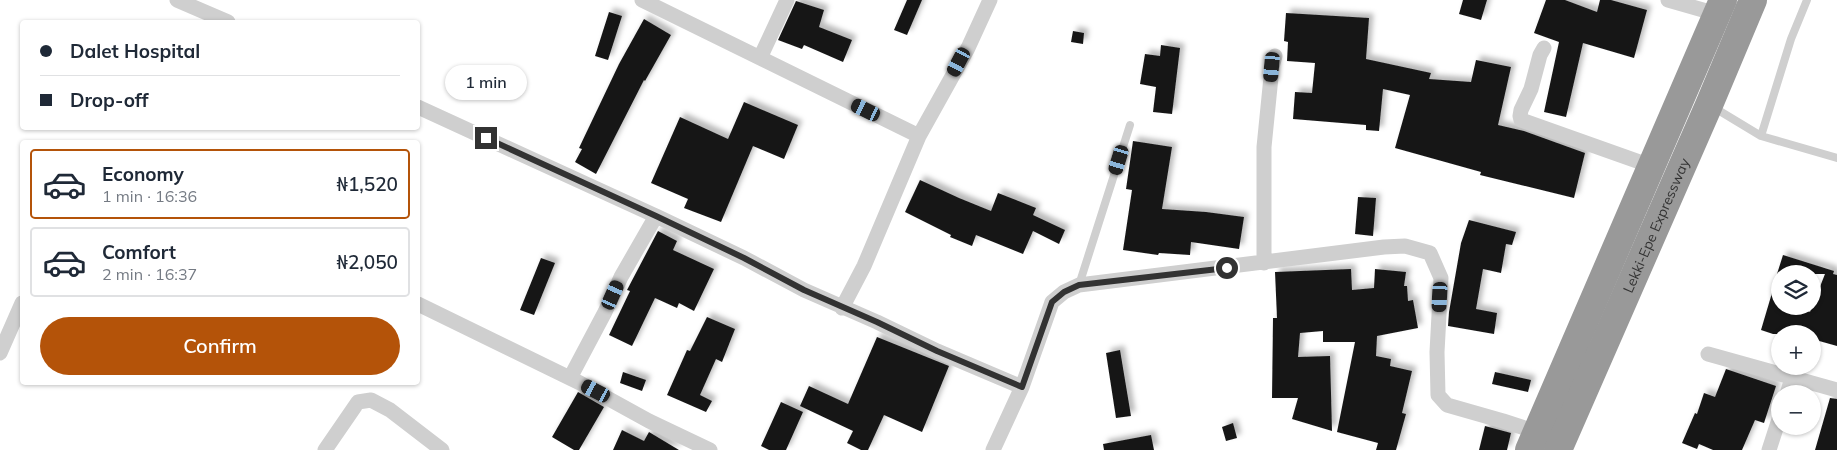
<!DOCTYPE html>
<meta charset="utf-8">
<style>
:root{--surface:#fff;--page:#f6f6f7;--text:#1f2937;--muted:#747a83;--line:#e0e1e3;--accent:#b45309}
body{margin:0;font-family:Mulish,sans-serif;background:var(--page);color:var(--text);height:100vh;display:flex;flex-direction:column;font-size:19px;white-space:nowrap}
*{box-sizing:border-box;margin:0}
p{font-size:16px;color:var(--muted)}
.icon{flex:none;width:28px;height:28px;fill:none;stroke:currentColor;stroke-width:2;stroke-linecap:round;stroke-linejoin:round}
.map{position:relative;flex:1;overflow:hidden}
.details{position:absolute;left:20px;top:140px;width:400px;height:245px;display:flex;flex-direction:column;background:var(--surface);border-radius:5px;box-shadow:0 1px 4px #0004}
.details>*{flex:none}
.top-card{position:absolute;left:20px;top:20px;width:400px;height:110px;border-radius:5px;box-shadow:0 1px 4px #0004;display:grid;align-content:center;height:110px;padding:0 20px;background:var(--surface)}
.buttons{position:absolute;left:1771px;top:265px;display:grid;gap:10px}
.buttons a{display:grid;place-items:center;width:50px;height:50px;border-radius:50%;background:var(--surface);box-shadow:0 1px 4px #0004;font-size:25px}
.end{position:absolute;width:22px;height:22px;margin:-11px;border:6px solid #323232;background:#fff;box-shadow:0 0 0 2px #fff}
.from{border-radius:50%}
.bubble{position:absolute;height:35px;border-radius:18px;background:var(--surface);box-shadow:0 1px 4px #0004;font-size:16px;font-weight:600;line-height:35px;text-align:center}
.car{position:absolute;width:15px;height:30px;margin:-15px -8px;border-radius:6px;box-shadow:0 0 4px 1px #0007;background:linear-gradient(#222 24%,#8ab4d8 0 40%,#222 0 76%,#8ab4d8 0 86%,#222 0)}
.top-card b{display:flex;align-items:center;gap:18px;height:48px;font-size:19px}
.top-card b+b{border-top:1px solid var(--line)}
.top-card i{width:12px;height:12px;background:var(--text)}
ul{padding:9px 0 0;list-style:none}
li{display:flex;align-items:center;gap:15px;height:70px;margin:0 10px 8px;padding:0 10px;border:2px solid var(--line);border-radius:5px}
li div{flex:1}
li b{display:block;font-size:19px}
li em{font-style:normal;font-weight:600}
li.active{border-color:var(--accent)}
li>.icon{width:45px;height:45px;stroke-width:1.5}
.action{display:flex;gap:10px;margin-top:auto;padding:10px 20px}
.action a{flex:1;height:58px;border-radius:30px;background:var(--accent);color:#fff;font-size:20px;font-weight:600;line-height:58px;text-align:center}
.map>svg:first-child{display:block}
</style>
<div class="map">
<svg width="1837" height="450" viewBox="0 0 1837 450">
<defs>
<filter id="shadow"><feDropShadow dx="4.5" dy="-4.5" stdDeviation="2.5" flood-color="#0004"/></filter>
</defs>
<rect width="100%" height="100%" fill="#fff"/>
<path fill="#191919" filter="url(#shadow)" d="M907,0H922L907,35L894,30Z
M1463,0H1487L1481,20L1459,14Z
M1546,0H1565L1597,12L1600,0H1611L1647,10L1634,58L1583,43L1566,117L1544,112L1559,42L1534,33Z
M796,1L824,10L819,27L852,40L843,62L804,45L802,49L778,40Z
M609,12L622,16L608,60L595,56Z
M1286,13L1369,18L1366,59L1431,73L1429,79L1471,82L1476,60L1511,67L1498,125L1524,131L1585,153L1574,198L1480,175L1481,172L1395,148L1410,95L1383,89L1379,131L1366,130V125L1293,119L1295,92L1312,93L1315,63L1287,61L1288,42L1284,41Z
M644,19L671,35L645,81L644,80L596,174L575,162L582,149L579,148L619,64Z
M1073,31L1084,33L1083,44L1071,42Z
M1161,45L1180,48L1172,114L1153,112L1156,87L1140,84L1145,54L1160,56Z
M744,102L798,125L784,159L753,146L721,222L684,208L688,199L651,183L680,117L728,139Z
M1133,141L1172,147L1162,209L1206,212L1244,217L1239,249L1191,242L1190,255L1159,253L1158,255L1123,250L1132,190L1126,189Z
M920,180L959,198L991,211L998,193L1036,208L1033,215L1065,230L1059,244L1033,231L1023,254L976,235L972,246L950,237L951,235L905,212Z
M1358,197L1376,198L1373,236L1355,234Z
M1469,220L1516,232L1512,245L1506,244L1501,273L1483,269L1476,309L1497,313L1494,334L1448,326L1449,312L1461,243Z
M658,231L677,241L673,250L714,269L694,311L679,303L677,308L655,298L632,346L609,335L630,291L627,290Z
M1783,255L1834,271L1833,274L1837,275V346L1812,339V334H1773L1761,330L1777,276H1780V306H1791L1810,312L1825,274H1777Z
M541,258L555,263L534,315L520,310Z
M1351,269L1352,290L1374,288L1375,269L1406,272L1404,286H1407L1408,301L1413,300L1418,328L1377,336L1376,356L1391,359L1390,366L1412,371L1402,413L1406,414L1396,450H1376L1378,443L1337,432L1355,342H1323V331L1300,333L1298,357L1330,356L1332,431L1292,419L1298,398H1272L1273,318H1277L1275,272Z
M707,317L735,329L722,362L716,359L700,395L712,401L706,412L667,395L687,350L690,351Z
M877,337L949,366L922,432L884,415L868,450H861L847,443L853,431L800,406L809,386L848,404Z
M1120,350L1131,416L1116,418L1106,353Z
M1726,369L1776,386L1764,423L1755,420L1742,450H1713L1699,444L1697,449L1682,443L1695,413L1697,414L1704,393L1715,397Z
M623,372L646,380L642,391L620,383Z
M1495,372L1531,380L1528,392L1492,384Z
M578,392L604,407L579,450H574L552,437Z
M1830,398L1837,399V450H1815Z
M781,402L803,412L786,450H769L761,446Z
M1233,423L1237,438L1226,441L1222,427Z
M1485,426L1511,433L1507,450H1479Z
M622,430L644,441L649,432L679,450H613Z
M1151,435L1154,450H1104L1103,444Z"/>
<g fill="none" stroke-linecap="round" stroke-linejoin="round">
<path stroke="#cfcfcf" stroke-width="8" d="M1713,107L1761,136L1837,158
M1761,136L1791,39L1807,0
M1079,285L1130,125"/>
<path stroke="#cfcfcf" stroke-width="15" d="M177,0L228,22
M642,0L919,136
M1668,0L1717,14
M1544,48L1540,55L1531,89L1521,110L1520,116L1521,120L1651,166
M760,58L787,0
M418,107L656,216
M1264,263V147L1272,67L1275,56
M418,304L580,383L649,421L710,450
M842,308L864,266L919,136L968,48L990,0
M0,353L22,303
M1708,354L1837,390
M570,378L605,312L621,277L656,216L744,258L804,290L877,322L937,351L1022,387
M1787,394L1792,378
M325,450L358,402L371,400L390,410L442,450
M993,450L1022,387L1052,302L1064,292L1079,285L1384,247L1405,246L1430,253L1441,278L1437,352L1438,395L1447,405L1503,421L1537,432
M1769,450L1780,416"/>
<g stroke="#999" stroke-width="28">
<path d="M1529,450L1723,0"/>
<path id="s1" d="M1558,450L1709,105L1753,0"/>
</g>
</g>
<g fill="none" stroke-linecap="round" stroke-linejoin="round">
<path stroke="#323232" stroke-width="6" d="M486,138L656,216L744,258L804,290L877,322L937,351L1022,387L1052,302L1064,292L1079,285L1227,268"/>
</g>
<g text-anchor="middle" stroke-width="5" stroke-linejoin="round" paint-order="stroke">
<g font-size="14" fill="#323232" stroke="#fff">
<text dy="5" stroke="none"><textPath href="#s1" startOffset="245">Lekki-Epe Expressway</textPath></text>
</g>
</g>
</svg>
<div class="buttons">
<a><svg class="icon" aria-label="layers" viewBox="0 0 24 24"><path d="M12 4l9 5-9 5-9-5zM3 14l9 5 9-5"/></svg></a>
<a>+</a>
<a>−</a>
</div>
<i class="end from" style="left:1227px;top:268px"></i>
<i class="end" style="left:486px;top:138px"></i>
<div class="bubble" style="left:445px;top:65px;width:82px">1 min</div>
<i class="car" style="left:959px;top:62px;rotate:208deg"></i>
<i class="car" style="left:1272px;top:67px;rotate:185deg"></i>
<i class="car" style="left:866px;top:110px;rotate:296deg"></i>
<i class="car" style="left:1119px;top:160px;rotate:197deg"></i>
<i class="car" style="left:613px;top:295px;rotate:24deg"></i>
<i class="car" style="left:1440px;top:297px;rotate:183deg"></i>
<i class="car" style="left:596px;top:391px;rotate:298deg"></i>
<div class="top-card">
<b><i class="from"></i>Dalet Hospital</b>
<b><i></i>Drop-off</b>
</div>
<section class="details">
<ul>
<li class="active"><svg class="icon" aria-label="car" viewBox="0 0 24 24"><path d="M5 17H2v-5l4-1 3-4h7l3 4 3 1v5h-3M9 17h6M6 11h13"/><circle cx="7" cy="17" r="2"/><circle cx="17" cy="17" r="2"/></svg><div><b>Economy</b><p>1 min · 16:36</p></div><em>₦1,520</em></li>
<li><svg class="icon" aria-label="car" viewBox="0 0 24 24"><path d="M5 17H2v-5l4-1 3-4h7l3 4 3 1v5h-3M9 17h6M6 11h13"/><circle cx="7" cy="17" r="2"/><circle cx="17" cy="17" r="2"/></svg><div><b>Comfort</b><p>2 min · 16:37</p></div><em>₦2,050</em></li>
</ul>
<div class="action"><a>Confirm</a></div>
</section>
</div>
